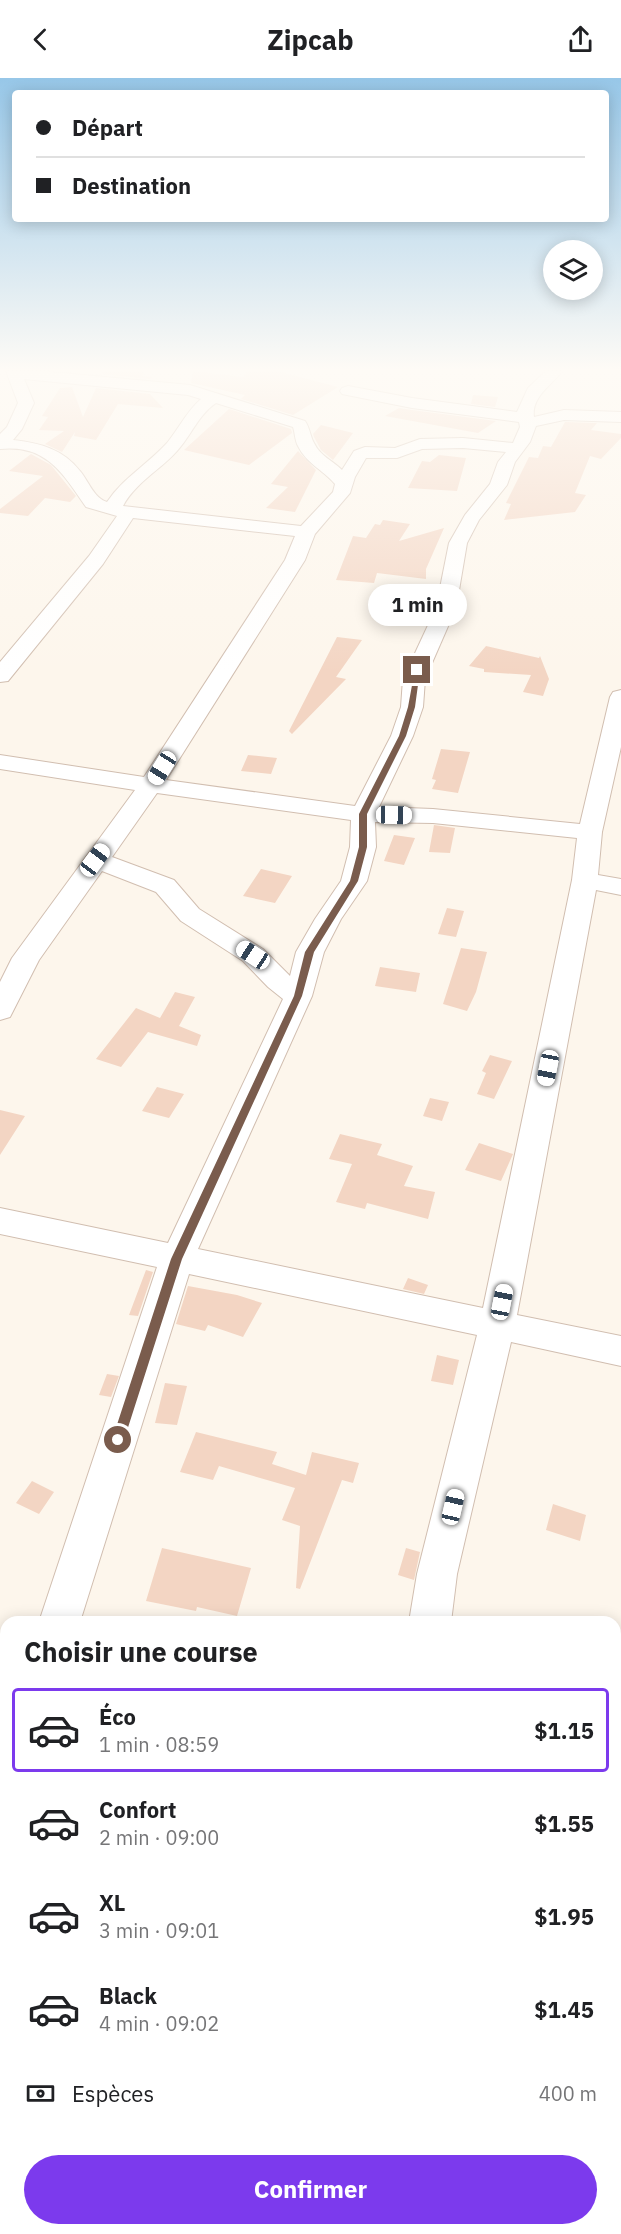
<!DOCTYPE html>
<html lang="fr">
<meta charset="utf-8">
<style>
:root{--surface:#fff;--page:#f2f2f2;--text:#202124;--muted:#757577;--line:#e0e0e0;--accent:#7c3aed}
body{margin:0;font-family:"IBM Plex Sans",sans-serif;background:var(--page);color:var(--text);height:100vh;display:flex;flex-direction:column;font-size:22px;white-space:nowrap}
*{box-sizing:border-box;margin:0}
p{font-size:20px;color:var(--muted)}
.icon{flex:none;width:33px;height:33px;fill:none;stroke:currentColor;stroke-width:2;stroke-linecap:round;stroke-linejoin:round}
.map{position:relative;flex:1;overflow:hidden}
.details{position:absolute;left:0px;top:1538px;width:621px;height:620px;display:flex;flex-direction:column;background:var(--surface);border-radius:18px 18px 0 0;box-shadow:0 3px 15px #0003}
.details>*{flex:none}
.banner{position:absolute;left:12px;top:12px;width:597px;height:132px;border-radius:6px;box-shadow:0 3px 15px #0003;display:grid;align-content:center;height:132px;padding:0 24px;background:var(--surface)}
.fabs{position:absolute;left:543px;top:162px;display:grid;gap:12px}
.fabs a{display:grid;place-items:center;width:60px;height:60px;border-radius:50%;background:var(--surface);box-shadow:0 3px 15px #0003;font-size:30px}
.end{position:absolute;width:27px;height:27px;margin:-14px;border:8px solid #7a5c4d;background:#fff;box-shadow:0 0 0 3px #fff}
.from{border-radius:50%}
.bubble{position:absolute;height:42px;border-radius:21px;background:var(--surface);box-shadow:0 3px 15px #0003;font-size:20px;font-weight:700;line-height:42px;text-align:center}
.car{position:absolute;width:18px;height:36px;margin:-18px -9px;border-radius:8px;box-shadow:0 0 4px 2px #0007;background:linear-gradient(#fff 24%,#345 0 40%,#fff 0 76%,#345 0 86%,#fff 0)}
.banner b{display:flex;align-items:center;gap:21px;height:57px;font-size:22px}
.banner b+b{border-top:2px solid var(--line)}
.banner i{width:15px;height:15px;background:var(--text)}
ul{padding:0;list-style:none}
li{display:flex;align-items:center;gap:18px;height:84px;margin:0 12px 9px;padding:0 12px;border:3px solid transparent;border-radius:6px}
li div{flex:1}
li b{display:block;font-size:22px}
li em{font-style:normal;font-weight:700}
li.active{border-color:var(--accent)}
li>.icon{width:54px;height:54px;stroke-width:1.5}
h2{padding:0 24px;font-size:27px;line-height:72px}
.pay{display:flex;align-items:center;gap:15px;height:66px;padding:0 24px;font-size:22px}
.pay p{margin-inline-start:auto}
.button{display:flex;gap:12px;margin-top:auto;padding:12px 24px}
.button a{flex:1;height:69px;border-radius:36px;background:var(--accent);color:#fff;font-size:24px;font-weight:700;line-height:69px;text-align:center}
header{display:flex;justify-content:space-between;align-items:center;height:78px;padding:0 24px;background:var(--surface);font-size:27px;font-weight:700}
.map>svg:first-child{display:block}
</style>
<header><svg class="icon" aria-label="back" viewBox="0 0 24 24"><path d="M15 5l-7 7 7 7"/></svg>Zipcab<svg class="icon" aria-label="share" viewBox="0 0 24 24"><path d="M12 15V3M7 8l5-5 5 5M5 13v7h14v-7"/></svg></header>
<div class="map">
<svg width="621" height="2156" viewBox="0 0 621 2156">
<rect width="100%" height="100%" fill="#fdf6ec"/>
<path fill="#f3d5c3" d="M103,293H145L142,298L152,299L150,301L102,296Z
M193,293L243,299L248,293H277L338,309L293,337L241,321L245,317L191,305Z
M72,309L83,339L96,310L150,316L163,330L118,326L96,362L74,358L75,354L62,374L45,366L64,353L39,352L48,339L42,338L60,310Z
M473,317L498,319L495,329L471,326Z
M399,330L412,332L496,343L478,355L385,338Z
M229,331L291,351L292,355L249,387L184,372Z
M565,344L597,345L591,352L621,356V360L601,381L590,378L575,415L586,417L575,434L504,442L511,426L506,425L529,379L538,380L543,368L551,369Z
M321,347L353,355L333,382L321,372L314,359L313,356Z
M298,373L316,392L295,434L266,430L288,409L271,406Z
M31,376L51,387L76,418L70,424L45,420L28,438L0,435V431L43,398L9,393Z
M439,377L466,380L457,413L408,410L422,383L430,384Z
M383,442L410,446L399,463L444,450L426,491V501L377,495L374,505L336,502L353,458L366,460L375,446L380,447Z
M337,559L362,562L336,599L346,601L292,656L289,653Z
M486,568L539,580L540,578L549,601L543,618L523,614L531,597L484,594V591L469,588Z
M441,671L470,674L458,715L432,711L436,702L432,701Z
M248,677L277,680L271,696L241,693Z
M434,747L455,750L450,775L429,774Z
M394,757L415,760L404,787L384,783Z
M261,791L292,798L275,825L243,818Z
M447,830L464,833L456,859L438,856Z
M461,870L487,874L476,914L467,933L443,926Z
M380,889L420,895L416,914L375,908Z
M175,914L195,919L179,948L201,957L197,968L148,954L121,989L96,981L136,930L160,940Z
M490,977L512,983L494,1021L477,1016L486,995L482,993Z
M157,1009L184,1016L169,1040L142,1033Z
M430,1020L449,1024L442,1043L423,1038Z
M0,1032L25,1038L0,1077Z
M340,1056L382,1066L377,1077L413,1088L404,1108L435,1114L428,1141L367,1125L365,1131L336,1124L352,1086L329,1081Z
M479,1065L513,1076L501,1103L465,1092Z
M146,1192L153,1194L138,1238L129,1237Z
M408,1200L428,1207L424,1216L403,1211Z
M188,1208L237,1217L262,1225L243,1259L208,1247L205,1253L176,1246Z
M437,1277L459,1282L453,1307L431,1303Z
M107,1296L119,1298L111,1319L99,1317Z
M165,1305L187,1308L177,1347L155,1345Z
M196,1354L277,1374L272,1386L306,1397L312,1374L359,1385L353,1405L342,1402L300,1511L296,1510L300,1448L282,1442L295,1410L219,1388L213,1402L180,1394Z
M32,1403L54,1414L39,1436L16,1425Z
M553,1426L586,1437L580,1463L546,1452Z
M162,1470L251,1490L237,1538L197,1529L196,1533L146,1523Z
M406,1470L420,1474L414,1502L398,1497Z"/>
<g fill="none" stroke-linecap="round" stroke-linejoin="round">
<defs>
<path id="minor" d="M6,293H41L190,307L305,343C310,350 310,358 314,365C320,378 332,382 342,392L354,373L365,369L395,370L420,361L463,360L513,365L520,349L519,344L412,330L342,316L340,313L342,310L348,308L412,320L517,334L528,310L546,293H562C552,307 531,319 534,339L564,332L621,334V344L564,342L536,348L530,364L515,384L507,407L479,442L467,465L456,530L425,601L423,629L413,658L379,729L433,731L580,746L610,619L613,614L621,612V669L602,754L598,797L621,801V817L596,812L517,1237L621,1258V1288L511,1264L457,1496L451,1544H409L417,1496L477,1257L189,1196L80,1544H39L157,1189L0,1156V1130L168,1165L283,921L268,909L243,883L181,843L156,814L102,793L39,882L10,939L0,942V904L12,880L135,712L0,691V677L144,699L285,482L295,458L133,440L103,486L8,603L0,604V584L89,478L117,438L86,429C63,396 47,366 0,371V356L7,349L18,325ZM24,301L188,317L201,321C187,333 179,350 167,365C148,386 123,400 107,424C94,420 89,404 80,393C63,371 40,365 13,362L22,351L34,325ZM216,325L293,349C295,355 295,363 298,368C306,385 323,392 335,406L333,414L301,448L123,428C135,405 160,392 177,373C191,358 198,337 216,325ZM463,370L506,374L498,384L490,406L465,437L449,465L436,530L403,601L401,629L391,658L355,728L166,702L305,482L315,456L350,415L355,399L366,380H397L422,371ZM157,715L351,742L350,769L341,803L315,841L296,874L290,898L263,871L199,831L174,802L112,779ZM375,744L433,745L577,760L572,802L483,1230L198,1171L312,918L324,874L341,841L367,803L376,769Z
M6,1687V1748L0,1751V1689Z
M0,1854L6,1855V1903L0,1902Z
M6,2041V2115L0,2117V2043Z
M615,2047L621,2049V2101L615,2099Z
M345,2151H399V2156H345Z"/>
</defs>
<use href="#minor" stroke="#d1beb0" stroke-width="2"/>
<use href="#minor" fill="#fff" fill-rule="evenodd"/>
</g>
<linearGradient id="sky" x2="0" y2="1"><stop stop-color="#97c7e8"/><stop offset="0.49" stop-color="#fefbf6"/><stop offset="1" stop-color="#fefbf6" stop-opacity="0"/></linearGradient>
<rect width="621" height="595" fill="url(#sky)"/>
<path fill="#7a5c4d" d="M415,591L420,592L415,629L406,658L367,736V769L358,803L314,874L302,918L182,1181L124,1362L118,1367L114,1366L112,1362L171,1181L294,918L305,874L350,803L359,769V736L399,658L408,629Z"/>
</svg>
<div class="fabs">
<a><svg class="icon" aria-label="layers" viewBox="0 0 24 24"><path d="M12 4l9 5-9 5-9-5zM3 14l9 5 9-5"/></svg></a>
</div>
<i class="end from" style="left:118px;top:1362px"></i>
<i class="end" style="left:417px;top:592px"></i>
<div class="bubble" style="left:368px;top:506px;width:99px">1 min</div>
<i class="car" style="left:162px;top:690px;rotate:212deg"></i>
<i class="car" style="left:394px;top:737px;rotate:91deg"></i>
<i class="car" style="left:95px;top:782px;rotate:37deg"></i>
<i class="car" style="left:253px;top:877px;rotate:303deg"></i>
<i class="car" style="left:548px;top:990px;rotate:191deg"></i>
<i class="car" style="left:502px;top:1224px;rotate:11deg"></i>
<i class="car" style="left:453px;top:1429px;rotate:13deg"></i>
<div class="banner">
<b><i class="from"></i>Départ</b>
<b><i></i>Destination</b>
</div>
<section class="details">
<h2>Choisir une course</h2>
<ul>
<li class="active"><svg class="icon" aria-label="car" viewBox="0 0 24 24"><path d="M5 17H2v-5l4-1 3-4h7l3 4 3 1v5h-3M9 17h6M6 11h13"/><circle cx="7" cy="17" r="2"/><circle cx="17" cy="17" r="2"/></svg><div><b>Éco</b><p>1 min · 08:59</p></div><em>$1.15</em></li>
<li><svg class="icon" aria-label="car" viewBox="0 0 24 24"><path d="M5 17H2v-5l4-1 3-4h7l3 4 3 1v5h-3M9 17h6M6 11h13"/><circle cx="7" cy="17" r="2"/><circle cx="17" cy="17" r="2"/></svg><div><b>Confort</b><p>2 min · 09:00</p></div><em>$1.55</em></li>
<li><svg class="icon" aria-label="car" viewBox="0 0 24 24"><path d="M5 17H2v-5l4-1 3-4h7l3 4 3 1v5h-3M9 17h6M6 11h13"/><circle cx="7" cy="17" r="2"/><circle cx="17" cy="17" r="2"/></svg><div><b>XL</b><p>3 min · 09:01</p></div><em>$1.95</em></li>
<li><svg class="icon" aria-label="car" viewBox="0 0 24 24"><path d="M5 17H2v-5l4-1 3-4h7l3 4 3 1v5h-3M9 17h6M6 11h13"/><circle cx="7" cy="17" r="2"/><circle cx="17" cy="17" r="2"/></svg><div><b>Black</b><p>4 min · 09:02</p></div><em>$1.45</em></li>
</ul>
<div class="pay"><svg class="icon" aria-label="cash" viewBox="0 0 24 24"><path d="M3 7h18v10H3z"/><circle cx="12" cy="12" r="2"/></svg>Espèces<p>400 m</p></div>
<div class="button"><a>Confirmer</a></div>
</section>
</div>
